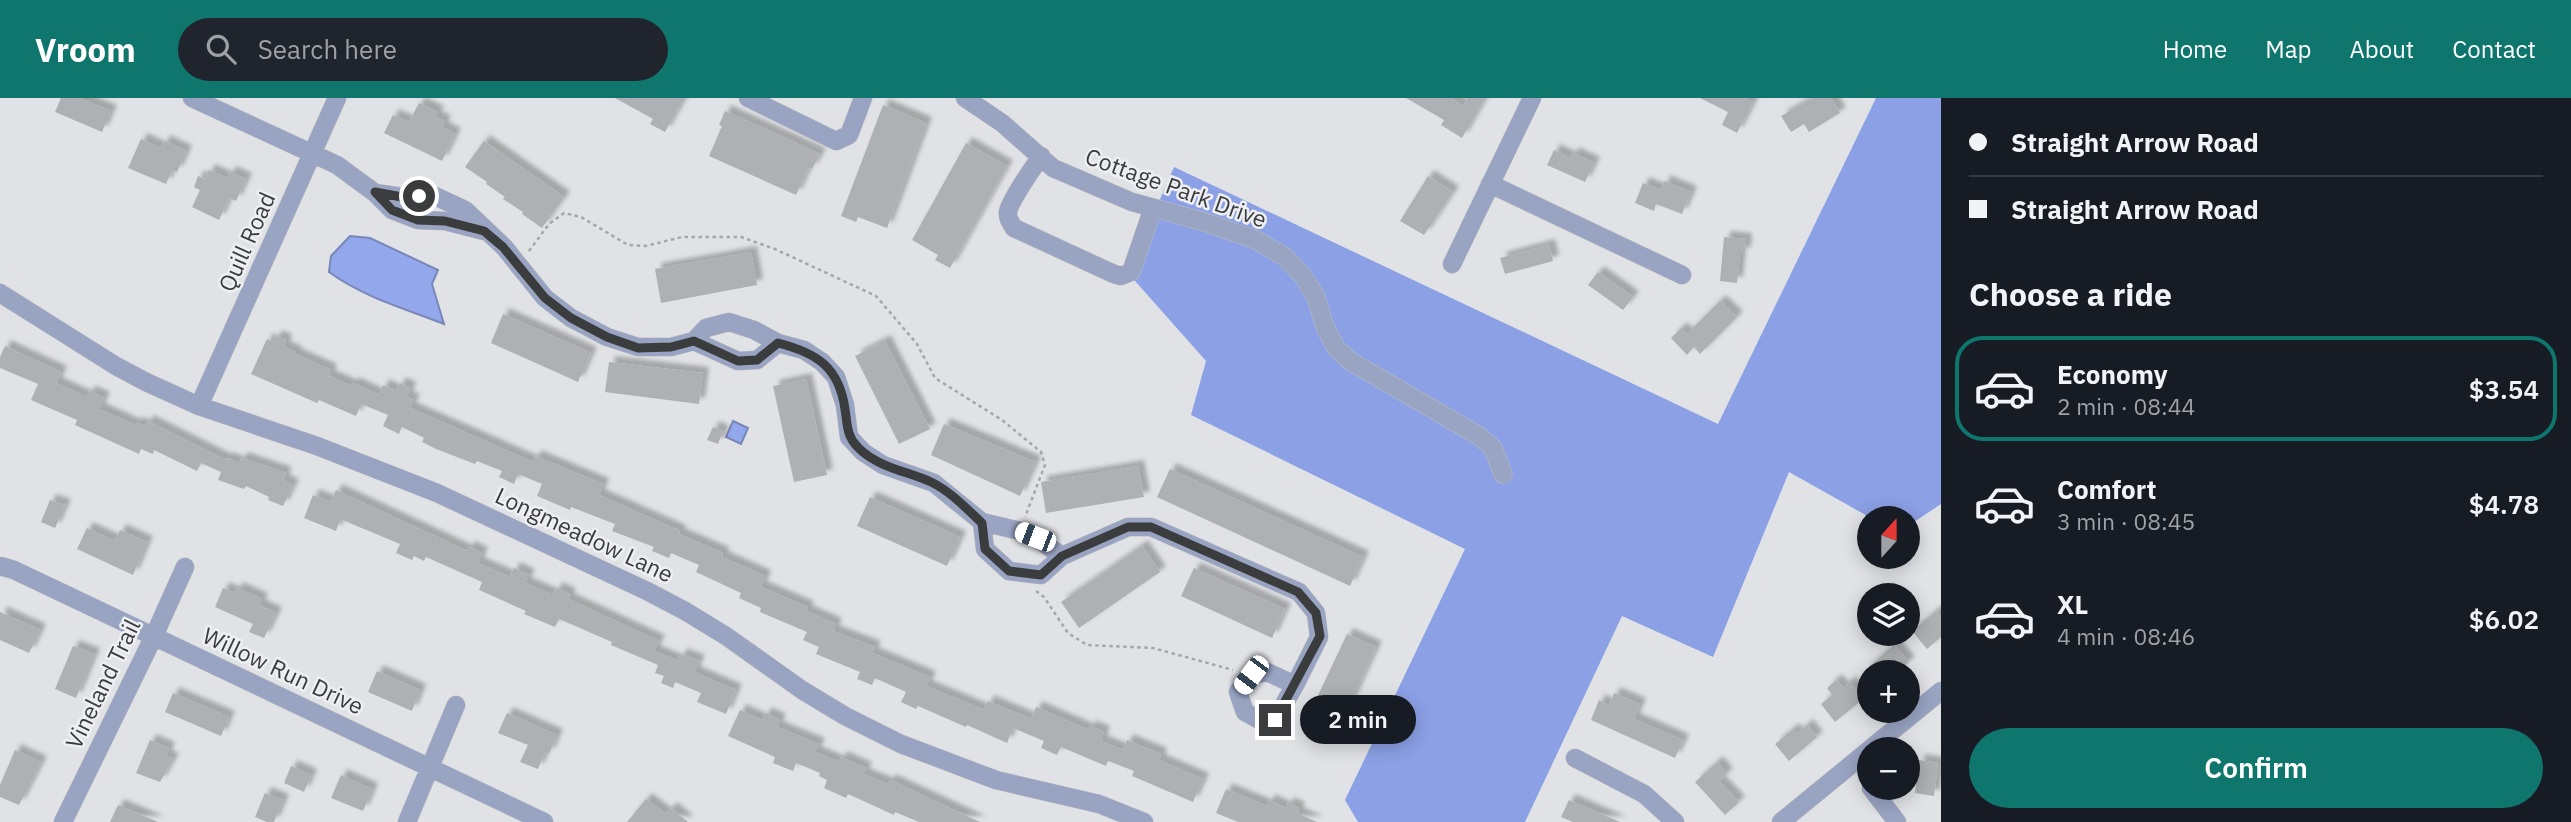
<!DOCTYPE html>
<meta charset="utf-8">
<style>
:root{--surface:#171b24;--page:#20242c;--text:#f1f3f6;--muted:#9ea1a6;--line:#363941;--accent:#0f766e}
body{margin:0;font-family:"IBM Plex Sans",sans-serif;background:var(--page);color:var(--text);height:100vh;display:flex;flex-direction:column;font-size:26px;white-space:nowrap}
*{box-sizing:border-box;margin:0}
p{font-size:23px;color:var(--muted)}
.icon{flex:none;width:38px;height:38px;fill:none;stroke:currentColor;stroke-width:2;stroke-linecap:round;stroke-linejoin:round}
.map{position:relative;flex:1;overflow:hidden}
.drawer{display:flex;flex-direction:column;background:var(--surface);width:630px}
.drawer>*{flex:none}
.top-card{display:grid;align-content:center;height:154px;padding:0 28px;background:var(--surface)}
.needle{width:46px;rotate:21deg}
.buttons{position:absolute;left:1857px;top:408px;display:grid;gap:14px}
.buttons a{display:grid;place-items:center;width:63px;height:63px;border-radius:50%;background:var(--surface);box-shadow:0 4px 18px #0003;font-size:35px}
.end{position:absolute;width:32px;height:32px;margin:-16px;border:9px solid #3b3c3d;background:#fff;box-shadow:0 0 0 4px #fff}
.from{border-radius:50%}
.bubble{position:absolute;height:49px;border-radius:24px;background:var(--surface);box-shadow:0 4px 18px #0003;font-size:23px;font-weight:600;line-height:49px;text-align:center}
.car{position:absolute;width:21px;height:42px;margin:-21px -10px;border-radius:9px;box-shadow:0 0 5px 2px #0007;background:linear-gradient(#fff 24%,#345 0 40%,#fff 0 76%,#345 0 86%,#fff 0)}
.top-card b{display:flex;align-items:center;gap:24px;height:66px;font-size:26px}
.top-card b+b{border-top:2px solid var(--line)}
.top-card i{width:18px;height:18px;background:var(--text)}
ul{padding:0;list-style:none}
li{display:flex;align-items:center;gap:21px;height:105px;margin:0 14px 10px;padding:0 14px;border:4px solid transparent;border-radius:28px}
li div{flex:1}
li b{display:block;font-size:26px}
li em{font-style:normal;font-weight:600}
li.current{border-color:var(--accent)}
li>.icon{width:63px;height:63px;stroke-width:1.5}
h2{padding:0 28px;font-size:32px;line-height:84px}
.action{display:flex;gap:14px;margin-top:auto;padding:14px 28px}
.action a{flex:1;height:80px;border-radius:42px;background:var(--accent);color:#fff;font-size:28px;font-weight:600;line-height:80px;text-align:center}
header{display:flex;align-items:center;gap:42px;box-sizing:border-box;height:98px;padding:0 35px;background:var(--accent);color:#fff}
header strong{font-size:33px}
nav{display:flex;gap:38px;margin-inline-start:auto;font-size:24px}
.search{width:490px;height:63px;background:var(--page);display:flex;align-items:center;gap:18px;box-sizing:border-box;padding:0 24px;border-radius:38px;color:var(--muted);font-size:26px}
main{display:flex;flex:1;min-height:0}
.map>svg:first-child{display:block}
</style>
<header>
<strong>Vroom</strong>
<div class="search"><svg class="icon" aria-label="search" viewBox="0 0 24 24"><circle cx="10" cy="10" r="6"/><path d="M15 15l6 6"/></svg>Search here</div>
<nav><a>Home</a><a>Map</a><a>About</a><a>Contact</a></nav>
</header>
<main>
<div class="map">
<svg width="1941" height="724" viewBox="0 0 1941 724">
<defs>
<filter id="shadow"><feDropShadow dx="6" dy="-6" stdDeviation="2" flood-color="#0004"/></filter>
</defs>
<rect width="100%" height="100%" fill="#e0e2e5"/>
<path fill="#8ba0e5" d="M1876,0H1941V406L1908,428V420H1871L1789,374L1713,559L1622,518L1525,724H1358L1345,702L1465,451L1191,317L1206,263L1128,175L1174,69L1718,326Z"/>
<path fill="#92a7ec" stroke="#7887b8" stroke-width="2" d="M350,138L370,140L438,172L432,186L444,226C406,211 363,199 329,174L331,158Z
M733,323L748,330L741,346L726,339Z"/>
<path fill="#afb0b3" filter="url(#shadow)" d="M61,0H79L111,13L102,34L55,14Z
M615,0H684L665,34L650,26L653,21Z
M1406,0H1451L1463,8L1468,0H1485L1462,40L1441,27L1444,22Z
M1700,0H1745L1753,4L1737,35L1722,27L1728,14Z
M1813,0H1831L1840,15L1809,34L1804,26L1791,34L1781,18Z
M419,5L438,14L435,19L445,23L442,29L455,36L442,63L384,35L393,17L409,24Z
M883,7L926,25L887,130L858,119L856,124L841,118Z
M725,13L820,56L812,71L808,70L796,97L709,58L722,28L719,27Z
M141,41L161,50L164,43L186,53L177,74L172,72L166,86L128,70Z
M484,43L564,99L542,130L522,116L523,114L503,101L505,99L486,86L487,84L465,69Z
M966,45L1007,68L950,170L935,162L938,157L912,142Z
M1554,52L1571,60L1573,55L1594,65L1585,84L1547,67Z
M209,72L227,80L230,74L246,81L236,103L229,100L219,122L192,109L200,92L194,89L198,78L205,81Z
M1428,78L1453,94L1424,137L1400,123Z
M1664,83L1691,94L1682,116L1656,106L1654,113L1635,105L1643,85L1661,92Z
M1724,139L1746,141L1745,155H1740L1737,185L1720,183Z
M1549,147L1553,163L1505,176L1500,160Z
M751,154L757,187L661,205L655,171Z
M1598,174L1633,199L1623,212L1588,187Z
M1720,203L1737,219L1700,256L1694,249L1687,257L1671,240L1681,230L1687,236Z
M503,216L591,255L578,284L491,245Z
M276,238L286,242L284,249L296,254L295,256L331,272L329,278L352,288L353,285L379,297L383,287L396,293L400,285L410,290L407,299L414,302L410,310L533,364L535,358L603,386L599,397L680,433L679,436L723,455L722,459L765,478L761,489L808,509L806,513L836,526L833,533L875,549L872,555L930,579L926,588L984,612L988,603L1031,621L1036,609L1089,632L1090,628L1104,634L1101,643L1123,652L1127,642L1161,656L1159,662L1203,681L1193,704L1132,678L1134,673L1108,663L1106,668L1061,649L1057,657L1041,650L1044,643L1013,630L1007,645L967,627L966,629L918,608L916,611L901,604L906,594L875,580L872,587L857,581L860,574L816,556L819,549L803,542L807,534L760,514L761,510L739,500L741,495L696,474L699,467L671,455L669,460L652,453L654,449L612,433L615,426L571,409L570,412L537,398L542,386L518,376L514,386L499,379L502,373L477,363L475,366L436,351L422,344L424,340L402,329L399,336L383,328L388,317L361,306L356,318L319,302L317,305L251,276L267,241L273,244Z
M885,243L930,331L899,346L855,258Z
M5,248L61,274L56,285L87,299L89,293L104,300L99,311L135,327L137,325L145,328L148,323L226,362L227,360L239,365L242,360L286,375L283,382L293,387L283,408L268,402L269,399L246,388L244,391L218,382L221,374L201,365L197,373L154,352L153,356L141,351L139,356L75,327L77,322L31,302L38,286L0,270V259Z
M609,264L703,275L699,306L605,294Z
M806,281L827,377L794,384L773,288Z
M944,326L1035,364L1020,398L931,357Z
M713,329L723,333L718,346L707,342Z
M1138,368L1144,399L1046,415L1041,384Z
M1170,371L1363,459L1350,488L1157,399Z
M336,392L467,453L469,449L482,455L478,465L510,479L514,470L529,477L525,485L553,497L556,490L570,496L568,501L659,543L654,553L678,563L681,556L699,563L694,574L736,592L726,616L697,604L701,595L675,584L673,590L661,585L664,578L655,575L658,567L611,547L612,544L559,521L555,529L524,516L526,513L479,492L482,484L426,459L424,463L414,458L412,462L396,455L400,446L340,421L336,433L304,420L313,397L331,404Z
M870,399L960,439L947,468L857,428Z
M50,402L65,407L55,430L41,424Z
M87,430L115,443L120,432L147,444L133,477L77,451Z
M1142,448L1160,474L1079,530L1061,504Z
M1194,470L1285,511L1272,540L1181,498Z
M223,490L235,495L237,490L262,501L259,507L276,515L264,540L249,534L253,526L215,509Z
M1936,513L1941,520V539L1927,551L1912,533Z
M0,514L40,532L29,555L0,542Z
M1347,536L1376,549L1334,639L1305,625Z
M1894,547L1909,564L1897,574H1863Z
M73,548L94,556L76,600L55,591Z
M377,573L420,592L412,613L368,594Z
M1836,582L1843,590L1850,584L1863,601L1835,624L1821,606L1832,597L1827,590Z
M173,595L229,619L221,638L165,614Z
M1614,595L1640,606L1634,621L1683,642L1675,660L1591,622L1599,602L1609,607Z
M740,612L762,622L766,615L780,622L777,629L819,646L815,654L839,664L841,659L866,670L863,676L888,686L890,682L980,724H919L895,714L894,717L848,696L846,700L824,690L827,682L819,678L820,675L796,665L793,673L773,665L775,659L728,638Z
M507,615L557,637L549,656L545,654L538,671L520,664L528,647L498,635Z
M1807,627L1817,639L1789,663L1775,646L1793,631L1797,636Z
M150,642L169,650L166,658L173,661L160,684L136,675Z
M15,652L41,664L19,707L0,699V687Z
M1919,662L1938,665L1934,698L1915,695Z
M1717,664L1727,676L1719,683L1739,704L1725,717L1695,684Z
M291,668L311,677L304,694L284,685Z
M341,677L372,691L363,713L331,700Z
M1226,691L1267,708L1269,702L1286,710L1288,705L1299,710L1297,715L1317,724H1238L1216,715Z
M265,695L283,702L274,724H267L255,719Z
M646,701L666,716L671,710L688,724H627Z
M1569,702L1620,724H1573L1561,719Z
M118,707L158,724H110Z"/>
<g fill="none" stroke-linecap="round" stroke-linejoin="round">
<defs>
<path id="minor" d="M192,0L337,67L375,95L392,112L418,122L445,123L484,133
M748,0L836,43L849,37L863,0
M965,0L1002,25L1053,70L1132,104L1205,124L1256,142L1285,159L1303,178L1316,199L1325,229L1336,250L1350,263L1479,338L1493,350L1503,376
M1041,58C1033,70 1010,102 1008,114C1007,120 1011,125 1014,130L1114,176L1121,178L1131,174L1153,110
M1490,86L1682,177
M375,95L403,99L435,98L465,112L504,149L545,200L571,220L607,239L638,249H671L694,243L706,230L729,224L754,232L778,245L804,252L822,264L836,279L845,307L849,339L863,354L883,367L934,385L982,424L1020,433L1035,439L1062,458
M1452,166L1532,0
M0,195L116,268L146,284L199,308L317,348L437,395L647,493L685,513L726,538L802,592L845,618L901,646L996,682L1099,706L1144,724
M694,243L738,263L757,262L778,245
M199,308L337,0
M982,424L985,451L1009,473L1041,477L1062,458L1128,429H1151L1299,494L1316,515L1319,539L1295,587L1267,574L1251,577L1238,594L1245,614L1268,627L1275,622L1295,587
M0,468L14,472L544,724
M1870,651L1941,593
M1575,660L1644,696L1675,724
M1871,690L1897,724
M63,724L154,538L185,469
M407,724L456,607
M1781,724L1869,652"/>
</defs>
<use href="#minor" stroke="#bcbdc0" stroke-width="19"/>
<path stroke="#a5a6a9" stroke-width="2.5" stroke-dasharray="3.5 3.5" stroke-linecap="butt" d="M529,153L549,126L564,115L581,119L628,147L646,148L682,139H741L775,151L876,198L917,246L935,280L1002,322L1041,354L1045,367L1025,419
M1036,493L1044,499L1068,535L1087,547L1153,550L1233,572"/>
<use href="#minor" stroke="#99a4c3" stroke-width="18"/>
</g>
<g fill="none" stroke-linecap="round" stroke-linejoin="round">
<path stroke="#3b3c3d" stroke-width="9" d="M419,98L402,99L375,94L392,112L418,122L445,123L484,133L503,149L545,200L571,220L607,239L638,250L671,249L694,243L738,263L757,262L778,245C817,255 839,269 845,311C848,330 846,340 863,354C882,370 909,374 931,384C950,393 967,411 982,425L985,451L1009,473L1041,477L1062,458L1128,429H1151L1298,494L1316,515L1320,538L1275,622"/>
</g>
<g text-anchor="middle" stroke-width="5" stroke-linejoin="round" paint-order="stroke">
<g font-size="23" fill="#3b3c3d" stroke="#eeeff2">
<text transform="translate(1176 90) rotate(20)" y="8">Cottage Park Drive</text>
<text transform="translate(247 144) rotate(-66)" y="8">Quill Road</text>
<text transform="translate(584 437) rotate(25)" y="8">Longmeadow Lane</text>
<text transform="translate(283 573) rotate(25)" y="8">Willow Run Drive</text>
<text transform="translate(103 586) rotate(-64)" y="8">Vineland Trail</text>
</g>
</g>
</svg>
<div class="buttons">
<a><svg class="needle" viewBox="-14 -14 28 28"><path d="M0-13l5 13h-10z" fill="#e53935"/><path d="M0 13l5-13h-10z" fill="#9ea1a6"/></svg></a>
<a><svg class="icon" aria-label="layers" viewBox="0 0 24 24"><path d="M12 4l9 5-9 5-9-5zM3 14l9 5 9-5"/></svg></a>
<a>+</a>
<a>−</a>
</div>
<i class="end from" style="left:419px;top:98px"></i>
<i class="end" style="left:1275px;top:622px"></i>
<div class="bubble" style="left:1300px;top:597px;width:116px">2 min</div>
<i class="car" style="left:1035px;top:439px;rotate:291deg"></i>
<i class="car" style="left:1251px;top:577px;rotate:217deg"></i>
</div>
<section class="drawer">
<div class="top-card">
<b><i class="from"></i>Straight Arrow Road</b>
<b><i></i>Straight Arrow Road</b>
</div>
<h2>Choose a ride</h2>
<ul>
<li class="current"><svg class="icon" aria-label="car" viewBox="0 0 24 24"><path d="M5 17H2v-5l4-1 3-4h7l3 4 3 1v5h-3M9 17h6M6 11h13"/><circle cx="7" cy="17" r="2"/><circle cx="17" cy="17" r="2"/></svg><div><b>Economy</b><p>2 min · 08:44</p></div><em>$3.54</em></li>
<li><svg class="icon" aria-label="car" viewBox="0 0 24 24"><path d="M5 17H2v-5l4-1 3-4h7l3 4 3 1v5h-3M9 17h6M6 11h13"/><circle cx="7" cy="17" r="2"/><circle cx="17" cy="17" r="2"/></svg><div><b>Comfort</b><p>3 min · 08:45</p></div><em>$4.78</em></li>
<li><svg class="icon" aria-label="car" viewBox="0 0 24 24"><path d="M5 17H2v-5l4-1 3-4h7l3 4 3 1v5h-3M9 17h6M6 11h13"/><circle cx="7" cy="17" r="2"/><circle cx="17" cy="17" r="2"/></svg><div><b>XL</b><p>4 min · 08:46</p></div><em>$6.02</em></li>
</ul>
<div class="action"><a>Confirm</a></div>
</section>
</main>
